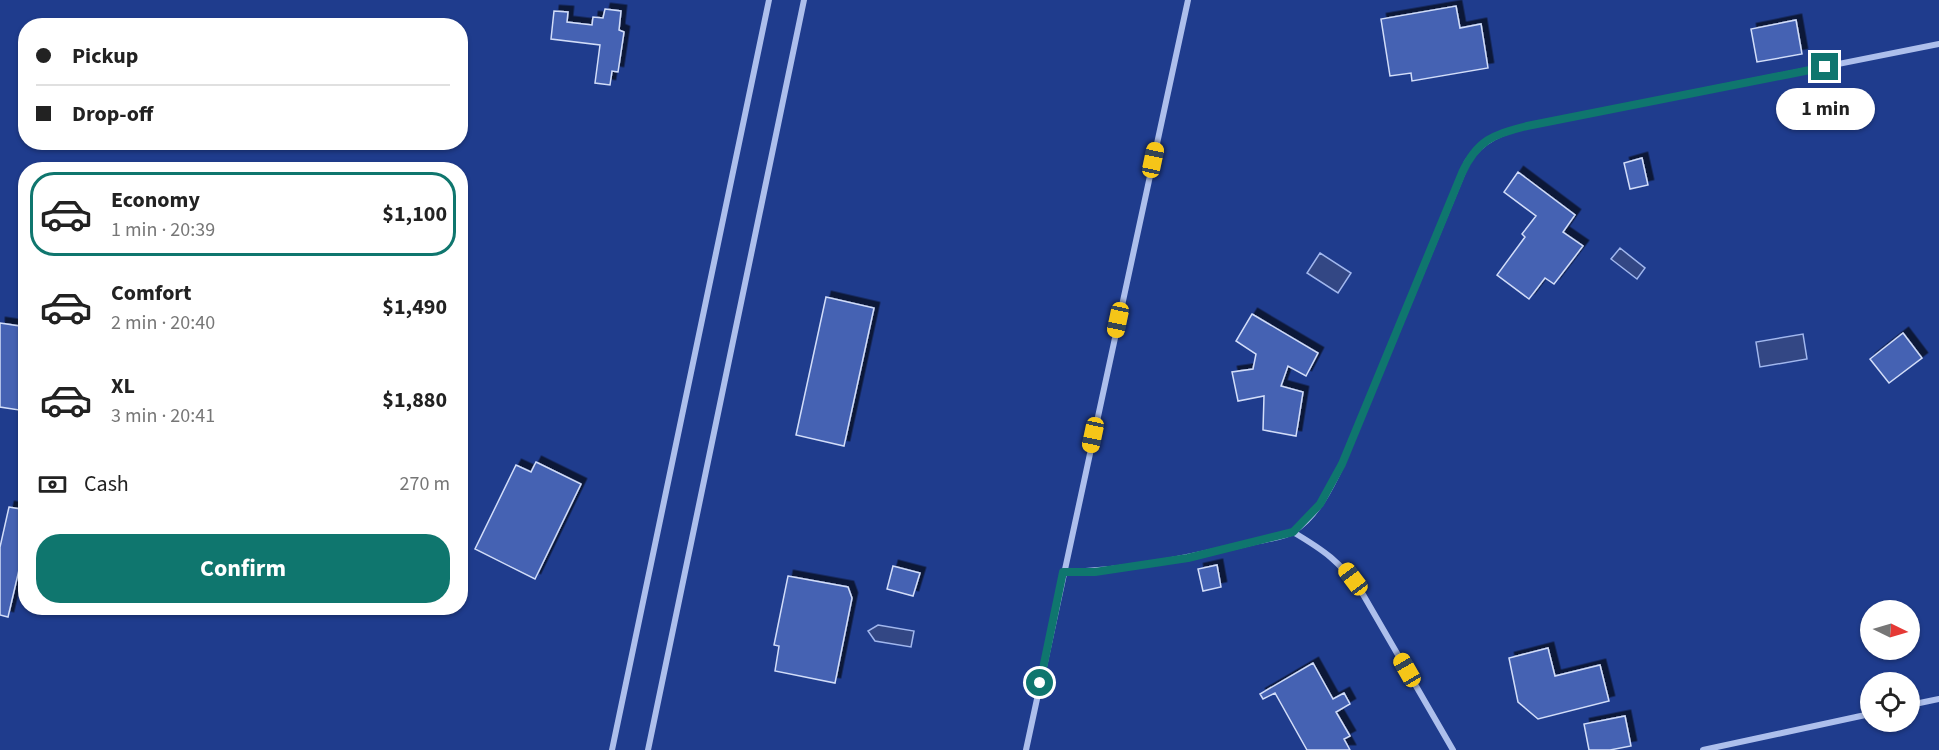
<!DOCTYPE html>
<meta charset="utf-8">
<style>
:root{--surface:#fff;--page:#f2f2f2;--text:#222;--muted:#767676;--line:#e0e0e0;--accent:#0f766e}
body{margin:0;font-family:"Source Sans 3",sans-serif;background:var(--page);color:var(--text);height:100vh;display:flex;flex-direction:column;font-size:22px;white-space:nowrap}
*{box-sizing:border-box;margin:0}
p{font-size:20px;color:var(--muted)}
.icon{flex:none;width:33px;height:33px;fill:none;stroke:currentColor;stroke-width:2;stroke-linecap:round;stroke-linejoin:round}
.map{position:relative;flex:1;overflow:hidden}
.drawer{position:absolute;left:18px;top:162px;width:450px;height:453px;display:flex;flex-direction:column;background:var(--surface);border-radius:24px;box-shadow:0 2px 4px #0004}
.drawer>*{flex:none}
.top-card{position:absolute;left:18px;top:18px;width:450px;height:132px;border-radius:24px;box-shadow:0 2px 4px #0004;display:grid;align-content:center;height:132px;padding:0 18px;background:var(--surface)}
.needle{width:39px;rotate:95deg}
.fabs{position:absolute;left:1860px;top:600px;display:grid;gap:12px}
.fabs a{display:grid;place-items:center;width:60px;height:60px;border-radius:50%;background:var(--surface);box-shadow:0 2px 4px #0004;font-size:30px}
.end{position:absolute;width:27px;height:27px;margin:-14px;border:8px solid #0f766e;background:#fff;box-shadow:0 0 0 3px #fff}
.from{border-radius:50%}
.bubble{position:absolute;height:42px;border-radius:21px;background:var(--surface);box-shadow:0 2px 4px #0004;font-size:20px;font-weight:700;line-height:42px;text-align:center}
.car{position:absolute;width:18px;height:36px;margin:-18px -9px;border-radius:8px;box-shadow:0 0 4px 2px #0007;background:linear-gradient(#f5c518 24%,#345 0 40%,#f5c518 0 76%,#345 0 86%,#f5c518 0)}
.top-card b{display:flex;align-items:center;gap:21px;height:57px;font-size:22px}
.top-card b+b{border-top:2px solid var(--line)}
.top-card i{width:15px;height:15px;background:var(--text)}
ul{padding:10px 0 0;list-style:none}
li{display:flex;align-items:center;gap:18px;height:84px;margin:0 12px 9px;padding:0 6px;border:3px solid transparent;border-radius:24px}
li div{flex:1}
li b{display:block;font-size:22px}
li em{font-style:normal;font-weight:700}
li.active{border-color:var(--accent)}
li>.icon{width:54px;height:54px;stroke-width:1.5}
.pay{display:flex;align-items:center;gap:15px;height:66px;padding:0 18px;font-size:22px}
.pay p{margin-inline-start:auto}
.action{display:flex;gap:12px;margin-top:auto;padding:12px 18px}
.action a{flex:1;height:69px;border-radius:24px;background:var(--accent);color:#fff;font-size:24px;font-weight:700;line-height:69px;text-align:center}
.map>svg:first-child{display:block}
</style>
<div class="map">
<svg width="1939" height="750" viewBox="0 0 1939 750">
<defs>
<filter id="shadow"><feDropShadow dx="5.5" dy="-5.5" stdDeviation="0" flood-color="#0009"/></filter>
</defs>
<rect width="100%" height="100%" fill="#1f3c8d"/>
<path fill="#334784" stroke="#a1b7ee" stroke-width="1.5" d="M1620,248L1645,268L1637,279L1611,259Z
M1320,253L1351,273L1338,293L1307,273Z
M1803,334L1807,359L1760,367L1756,342Z
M878,625L914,631L911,647L875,641L868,631Z"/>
<path fill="#4462b3" stroke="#d2ddf9" stroke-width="1.5" filter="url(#shadow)" d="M1456,6L1460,28L1481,24L1488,68L1412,81L1411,73L1390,76L1381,19Z
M605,9L621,11L619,30L624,32L618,72L612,71L610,85L595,83L600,45L551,39L554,11L568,12L567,22L592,25L593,17L603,18Z
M1796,20L1802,54L1757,62L1751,29Z
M1642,158L1648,185L1630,189L1624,163Z
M1518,172L1575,215L1563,232L1583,246L1554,284L1545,278L1529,299L1497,275L1525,237L1522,234L1536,216L1504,192Z
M826,297L874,308L844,446L796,435Z
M1252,314L1318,353L1306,376L1288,366L1281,386L1303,392L1296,436L1263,430L1264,396L1238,401L1232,372L1253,369L1256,354L1236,341Z
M0,323L26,327V366L19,410L0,407Z
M1903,333L1922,358L1889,383L1870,359Z
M536,462L581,484L535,579L475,549L516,465L531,472Z
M9,507L26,510V540L8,617L0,615V547Z
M1217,565L1221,587L1203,591L1198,569Z
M893,566L920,573L913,596L887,589Z
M788,576L848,587L852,598L835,683L775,671L779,646L774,645Z
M1548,648L1555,676L1600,665L1609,701L1538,719L1518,702L1509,658Z
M1313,663L1333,699L1344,693L1350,704L1336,712L1350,736L1344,739L1350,750H1307L1275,693L1263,699L1260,694Z
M1625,716L1631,746L1610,750H1589L1584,724Z"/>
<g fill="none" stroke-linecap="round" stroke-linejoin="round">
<path stroke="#adbfec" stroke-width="6" d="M1293,532C1325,551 1339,561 1361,591L1453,750
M1063,572C1128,571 1192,557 1254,542C1266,539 1284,538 1294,531C1317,516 1331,488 1342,464L1467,162C1483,139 1502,132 1527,126L1939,44
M1910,705L1939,699
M612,750L769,0
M648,750L804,0
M1026,750L1188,0
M1703,750L1870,714"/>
</g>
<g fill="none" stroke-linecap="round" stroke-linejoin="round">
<path stroke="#0f766e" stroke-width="8" d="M1040,683L1063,572H1095L1188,558L1293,532L1320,504L1342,464L1462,173C1477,140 1494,134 1527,126L1825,67"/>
</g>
</svg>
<div class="fabs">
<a><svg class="needle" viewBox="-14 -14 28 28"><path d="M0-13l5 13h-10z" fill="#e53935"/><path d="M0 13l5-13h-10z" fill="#767676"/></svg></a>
<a><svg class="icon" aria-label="locate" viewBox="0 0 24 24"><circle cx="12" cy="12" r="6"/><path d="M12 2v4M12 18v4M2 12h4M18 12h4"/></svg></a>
</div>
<i class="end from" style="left:1040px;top:683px"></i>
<i class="end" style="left:1825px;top:67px"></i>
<div class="bubble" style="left:1776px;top:88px;width:99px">1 min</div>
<i class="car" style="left:1153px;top:160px;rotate:12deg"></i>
<i class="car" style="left:1118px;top:320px;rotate:192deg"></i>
<i class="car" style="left:1093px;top:435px;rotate:192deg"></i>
<i class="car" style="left:1353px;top:579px;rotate:323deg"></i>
<i class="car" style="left:1407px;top:670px;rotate:330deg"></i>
<div class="top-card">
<b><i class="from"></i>Pickup</b>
<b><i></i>Drop-off</b>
</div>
<section class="drawer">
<ul>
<li class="active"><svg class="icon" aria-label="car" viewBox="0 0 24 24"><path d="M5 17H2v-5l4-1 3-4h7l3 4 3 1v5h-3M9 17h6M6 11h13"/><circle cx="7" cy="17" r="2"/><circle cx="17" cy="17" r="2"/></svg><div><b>Economy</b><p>1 min · 20:39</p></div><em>$1,100</em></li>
<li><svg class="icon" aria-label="car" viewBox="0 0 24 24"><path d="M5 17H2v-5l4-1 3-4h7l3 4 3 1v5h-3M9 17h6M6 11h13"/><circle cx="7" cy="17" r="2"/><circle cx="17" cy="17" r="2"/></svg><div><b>Comfort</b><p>2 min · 20:40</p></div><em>$1,490</em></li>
<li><svg class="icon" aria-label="car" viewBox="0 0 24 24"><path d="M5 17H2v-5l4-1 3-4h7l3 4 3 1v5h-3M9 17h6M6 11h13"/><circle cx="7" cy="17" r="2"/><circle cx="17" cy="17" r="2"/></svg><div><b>XL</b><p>3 min · 20:41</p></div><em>$1,880</em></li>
</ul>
<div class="pay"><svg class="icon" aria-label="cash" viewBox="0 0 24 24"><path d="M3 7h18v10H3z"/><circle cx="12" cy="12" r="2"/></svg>Cash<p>270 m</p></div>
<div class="action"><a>Confirm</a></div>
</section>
</div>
